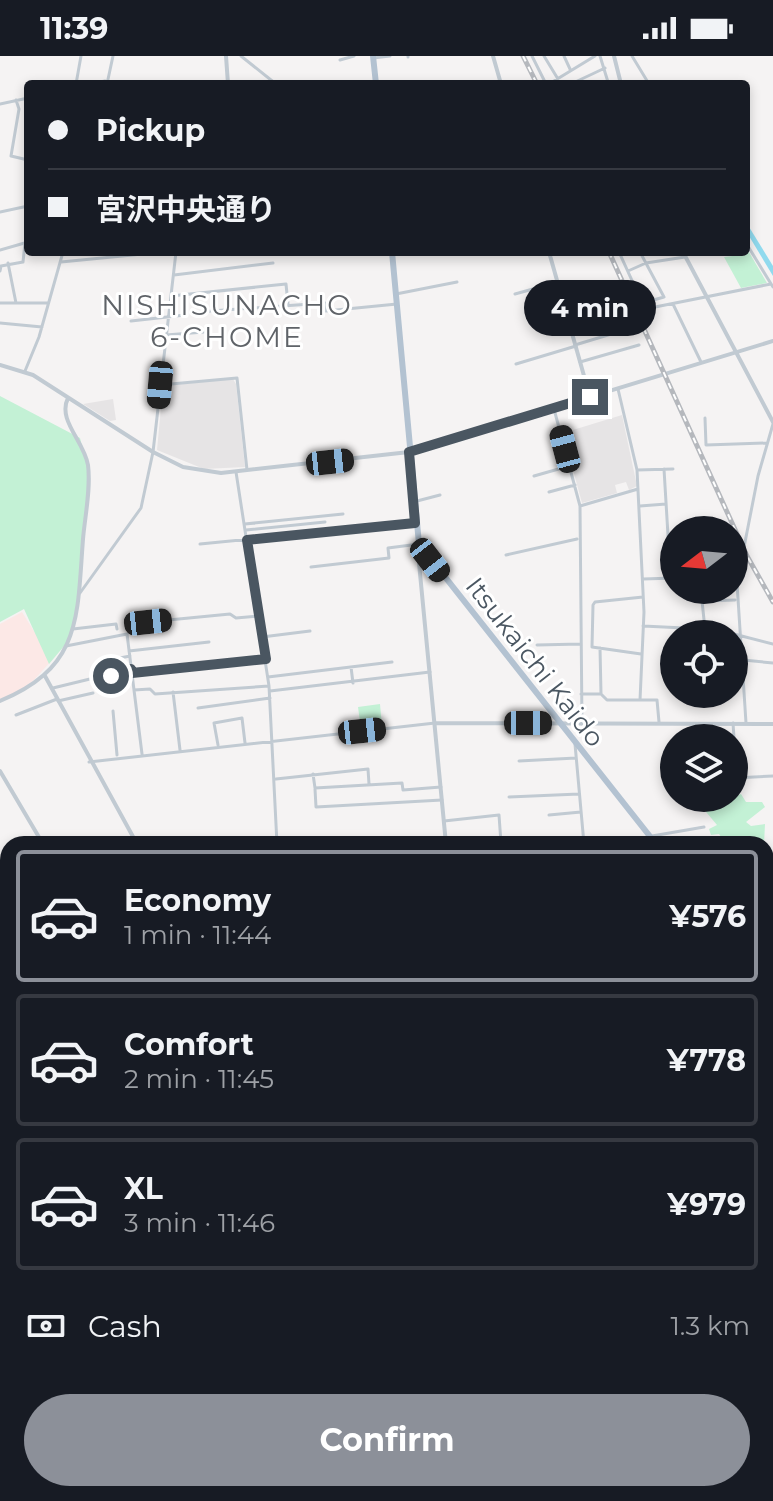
<!DOCTYPE html>
<meta charset="utf-8">
<style>
:root{--surface:#171b24;--page:#20242c;--text:#f1f3f6;--muted:#9ea1a6;--line:#363941;--accent:#8c9099}
body{margin:0;font-family:Montserrat,"Noto Sans JP",sans-serif;background:var(--page);color:var(--text);height:100vh;display:flex;flex-direction:column;font-size:30px;white-space:nowrap}
*{box-sizing:border-box;margin:0}
p{font-size:26px;color:var(--muted)}
.icon{flex:none;width:44px;height:44px;fill:none;stroke:currentColor;stroke-width:2;stroke-linecap:round;stroke-linejoin:round}
.map{position:relative;flex:1;overflow:hidden}
.sheet{position:absolute;left:0px;top:780px;width:774px;height:666px;display:flex;flex-direction:column;background:var(--surface);border-radius:24px 24px 0 0;box-shadow:0 4px 12px #0003}
.sheet>*{flex:none}
.top-card{position:absolute;left:24px;top:24px;width:726px;height:176px;border-radius:8px;box-shadow:0 4px 12px #0003;display:grid;align-content:center;height:176px;padding:0 24px;background:var(--surface)}
.needle{width:52px;rotate:254deg}
.buttons{position:absolute;left:660px;top:460px;display:grid;gap:16px}
.buttons a{display:grid;place-items:center;width:88px;height:88px;border-radius:50%;background:var(--surface);box-shadow:0 4px 12px #0003;font-size:40px}
.end{position:absolute;width:36px;height:36px;margin:-18px;border:10px solid #4a5661;background:#fff;box-shadow:0 0 0 4px #fff}
.from{border-radius:50%}
.bubble{position:absolute;height:56px;border-radius:28px;background:var(--surface);box-shadow:0 4px 12px #0003;font-size:26px;font-weight:700;line-height:56px;text-align:center}
.car{position:absolute;width:24px;height:48px;margin:-24px -12px;border-radius:10px;box-shadow:0 0 6px 2px #0007;background:linear-gradient(#222 24%,#8ab4d8 0 40%,#222 0 76%,#8ab4d8 0 86%,#222 0)}
.top-card b{display:flex;align-items:center;gap:28px;height:76px;font-size:30px}
.top-card b+b{border-top:2px solid var(--line)}
.top-card i{width:20px;height:20px;background:var(--text)}
ul{padding:14px 0 0;list-style:none}
li{display:flex;align-items:center;gap:24px;height:132px;margin:0 16px 12px;padding:0 8px;border:4px solid var(--line);border-radius:8px}
li div{flex:1}
li b{display:block;font-size:30px}
li em{font-style:normal;font-weight:700}
li.selected{border-color:var(--accent)}
li>.icon{width:72px;height:72px;stroke-width:1.5}
.pay{display:flex;align-items:center;gap:20px;height:88px;padding:0 24px;font-size:30px}
.pay p{margin-inline-start:auto}
.primary-button{display:flex;gap:16px;margin-top:auto;padding:16px 24px}
.primary-button a{flex:1;height:92px;border-radius:48px;background:var(--accent);color:#fff;font-size:32px;font-weight:700;line-height:92px;text-align:center}
.status{display:flex;justify-content:space-between;align-items:center;height:56px;padding:0 40px;background:var(--surface);direction:ltr}
.status svg{height:22px;fill:currentColor}
.map>svg:first-child{display:block}
</style>
<div class="status"><b>11:39</b><svg viewBox="0 0 49 12"><path d="M0 12V9h3v3zM5 12V6h3v6zM10 12V3h3v9zM15 12V0h3v12zM26 1h20v11H26zM47 4h2v5h-2z"/></svg></div>
<div class="map">
<svg width="773" height="1445" viewBox="0 0 773 1445">
<rect width="100%" height="100%" fill="#f5f3f3"/>
<path fill="#e6e4e5" d="M233,323L236,328L245,411L204,413L157,394L163,330Z
M113,343L116,364L110,365L83,348Z
M622,359L637,430L629,434L626,426L615,429L617,437L582,447L563,377Z"/>
<path fill="#fce8e6" d="M22,556L52,604L33,625L13,639L0,643V568Z"/>
<path fill="#e2e4e7" d="M24,1438H232L218,1445H10Z"/>
<path fill="#c3f1d5" d="M746,191L767,227L741,232L724,201L741,199Z
M0,340L80,382L89,417L78,540L70,583L49,608L24,553L0,566Z
M380,648L382,670L361,673L358,651Z
M741,738L746,746H762L765,751L746,766L751,770L765,768L764,788H726L719,778L711,779L709,773L717,769L696,744L716,742L720,746Z
M766,798L773,800V899L766,893Z
M0,830L8,833V865L0,862Z
M8,918V946L1,950L8,965V1001L0,982V921Z
M766,974L773,981V1085L766,1078Z
M1,1032L8,1041V1087L0,1091V1069H5L0,1061Z
M8,1172V1286L0,1290V1176Z
M8,1327V1438H15L0,1445V1331Z
M773,1405V1442L758,1438H766V1409Z"/>
<path fill="#90daee" d="M746,166L773,210V220L746,175Z"/>
<g fill="none" stroke-linecap="round" stroke-linejoin="round">
<path stroke="#d5d6d8" stroke-width="10" d="M0,879L8,882
M0,1165L8,1162
M37,1438L40,1445
M67,1438L71,1445
M99,1438L101,1445
M125,1445L139,1438"/>
<path stroke="#d5d6d8" stroke-width="24" d="M0,1311L8,1307"/>
<path stroke="#c1cad2" stroke-width="3" d="M241,0L276,28
M408,0V1
M532,0L546,28
M544,0L561,28
M564,0L570,13
M600,0L608,26L603,28
M632,0L649,28
M373,2L390,0
M340,4L354,0
M76,28L81,0
M90,28L105,25
M107,28L113,0
M549,28L595,0
M571,28L605,12
M16,44L19,53L11,100L28,104
M0,48L28,42
M0,156L28,150
M746,187L773,231
M0,194L28,186
M619,196L645,253L771,228
M640,196L664,241L643,247
M61,206L163,196
M8,207L16,247
M0,215L1,210L23,206L25,187
M628,215L646,207L685,201
M174,219L273,207
M396,238L457,226
M515,238L558,226
M171,240L286,228L288,248
M0,247H48
M673,248L701,306
M197,256L325,247L326,255L397,248
M131,265L185,259
M0,267L42,271
M166,279L204,276
M575,289L631,272
M580,306L639,289
M516,308L576,290
M25,315L39,281L63,196
M160,329L237,322L247,414
M618,333L637,414L644,556L640,644
M554,353L580,450L582,668
M705,362L706,389L767,387
M664,413L669,496
M637,414L673,413
M236,416L269,630L277,788
M534,420L569,410
M549,436L575,429
M417,445L440,439
M580,450L638,433
M640,450L666,448
M726,467L729,474
M245,468L343,458
M246,474L325,466
M734,484L741,501
M200,488L415,467
M506,499L577,483
M311,511L389,502L388,492L419,488
M643,523L674,522
M80,537L141,452L153,396L176,196
M148,566L230,558L236,562L258,560
M643,570L705,573L732,578
M73,573L116,568L117,573
M705,573L702,545L735,544
M734,578L773,588
M262,581L310,575
M537,589L580,588
M66,590L127,578L142,698
M129,595L209,586
M641,598L592,591L593,549L595,546L643,541
M110,604L130,600
M743,604L773,607
M351,611L353,627
M132,617L266,603
M268,621L392,606
M53,632L131,613
M134,634L150,633L155,638L269,630
M270,635L430,616
M173,636L180,694
M581,638H601L600,592
M601,638L607,644H657L659,666
M58,645L93,637
M198,652L270,642
M113,655L117,699
M16,659L57,643
M733,667L734,682
M746,667L737,527L758,420L773,368
M734,685L735,703H741L742,721
M575,688L584,788
M218,689L214,667L242,662L245,687
M519,705L576,702
M89,706L435,667
M313,718L315,732L402,727L403,734L441,731
M734,722L773,720
M276,723L368,713L369,728
M315,733L316,751L442,744
M509,741L579,738
M549,759L581,756
M444,765L499,759L501,787L505,788
M652,780L704,771"/>
<path stroke="#c1cad2" stroke-width="4" d="M226,0L228,28
M493,0L501,28
M614,0L621,28
M549,196L590,341
M683,196L773,366
M0,309L33,319L153,396L183,411L221,417L409,396L773,285
M425,498L419,507L446,788
M45,620L137,788
M0,645C82,611 77,561 83,483C85,460 91,432 88,409C84,385 57,364 68,342
M435,667L773,668
M0,715L43,788
M766,923L773,920"/>
<path stroke="#b3c2d1" stroke-width="6" d="M373,0L376,28
M392,196L419,488L656,788
M766,899L773,906"/>
<defs>
<path id="rail" d="M523,0L537,28
M609,196L747,500L773,546
M766,1101L773,1107"/>
</defs>
<use href="#rail" stroke="#b5b8bd" stroke-width="5"/>
<use href="#rail" stroke="#fff" stroke-width="2" stroke-dasharray="6" stroke-linecap="butt"/>
</g>
<g fill="none" stroke-linecap="round" stroke-linejoin="round">
<path stroke="#4a5661" stroke-width="10" d="M111,620L131,613L132,617L266,603L247,484L415,467L409,396L590,341"/>
</g>
<g text-anchor="middle" stroke-width="6" stroke-linejoin="round" paint-order="stroke">
<g font-size="26" fill="#4a5661" stroke="#fff">
<text transform="translate(535 606) rotate(52)" y="9">Itsukaichi Kaido</text>
</g>
<g font-size="28" letter-spacing="2" fill="#5f6368" stroke="#fff">
<text x="227" y="259">NISHISUNACHO<tspan x="227" dy="32">6-CHOME</tspan></text>
</g>
</g>
</svg>
<div class="buttons">
<a><svg class="needle" viewBox="-14 -14 28 28"><path d="M0-13l5 13h-10z" fill="#e53935"/><path d="M0 13l5-13h-10z" fill="#9ea1a6"/></svg></a>
<a><svg class="icon" aria-label="locate" viewBox="0 0 24 24"><circle cx="12" cy="12" r="6"/><path d="M12 2v4M12 18v4M2 12h4M18 12h4"/></svg></a>
<a><svg class="icon" aria-label="layers" viewBox="0 0 24 24"><path d="M12 4l9 5-9 5-9-5zM3 14l9 5 9-5"/></svg></a>
</div>
<i class="end from" style="left:111px;top:620px"></i>
<i class="end" style="left:590px;top:341px"></i>
<div class="bubble" style="left:524px;top:224px;width:132px">4 min</div>
<i class="car" style="left:160px;top:329px;rotate:185deg"></i>
<i class="car" style="left:565px;top:393px;rotate:345deg"></i>
<i class="car" style="left:330px;top:406px;rotate:84deg"></i>
<i class="car" style="left:430px;top:504px;rotate:142deg"></i>
<i class="car" style="left:148px;top:566px;rotate:84deg"></i>
<i class="car" style="left:528px;top:667px;rotate:90deg"></i>
<i class="car" style="left:362px;top:675px;rotate:84deg"></i>
<div class="top-card">
<b><i class="from"></i>Pickup</b>
<b><i></i>宮沢中央通り</b>
</div>
<section class="sheet">
<ul>
<li class="selected"><svg class="icon" aria-label="car" viewBox="0 0 24 24"><path d="M5 17H2v-5l4-1 3-4h7l3 4 3 1v5h-3M9 17h6M6 11h13"/><circle cx="7" cy="17" r="2"/><circle cx="17" cy="17" r="2"/></svg><div><b>Economy</b><p>1 min · 11:44</p></div><em>¥576</em></li>
<li><svg class="icon" aria-label="car" viewBox="0 0 24 24"><path d="M5 17H2v-5l4-1 3-4h7l3 4 3 1v5h-3M9 17h6M6 11h13"/><circle cx="7" cy="17" r="2"/><circle cx="17" cy="17" r="2"/></svg><div><b>Comfort</b><p>2 min · 11:45</p></div><em>¥778</em></li>
<li><svg class="icon" aria-label="car" viewBox="0 0 24 24"><path d="M5 17H2v-5l4-1 3-4h7l3 4 3 1v5h-3M9 17h6M6 11h13"/><circle cx="7" cy="17" r="2"/><circle cx="17" cy="17" r="2"/></svg><div><b>XL</b><p>3 min · 11:46</p></div><em>¥979</em></li>
</ul>
<div class="pay"><svg class="icon" aria-label="cash" viewBox="0 0 24 24"><path d="M3 7h18v10H3z"/><circle cx="12" cy="12" r="2"/></svg>Cash<p>1.3 km</p></div>
<div class="primary-button"><a>Confirm</a></div>
</section>
</div>
